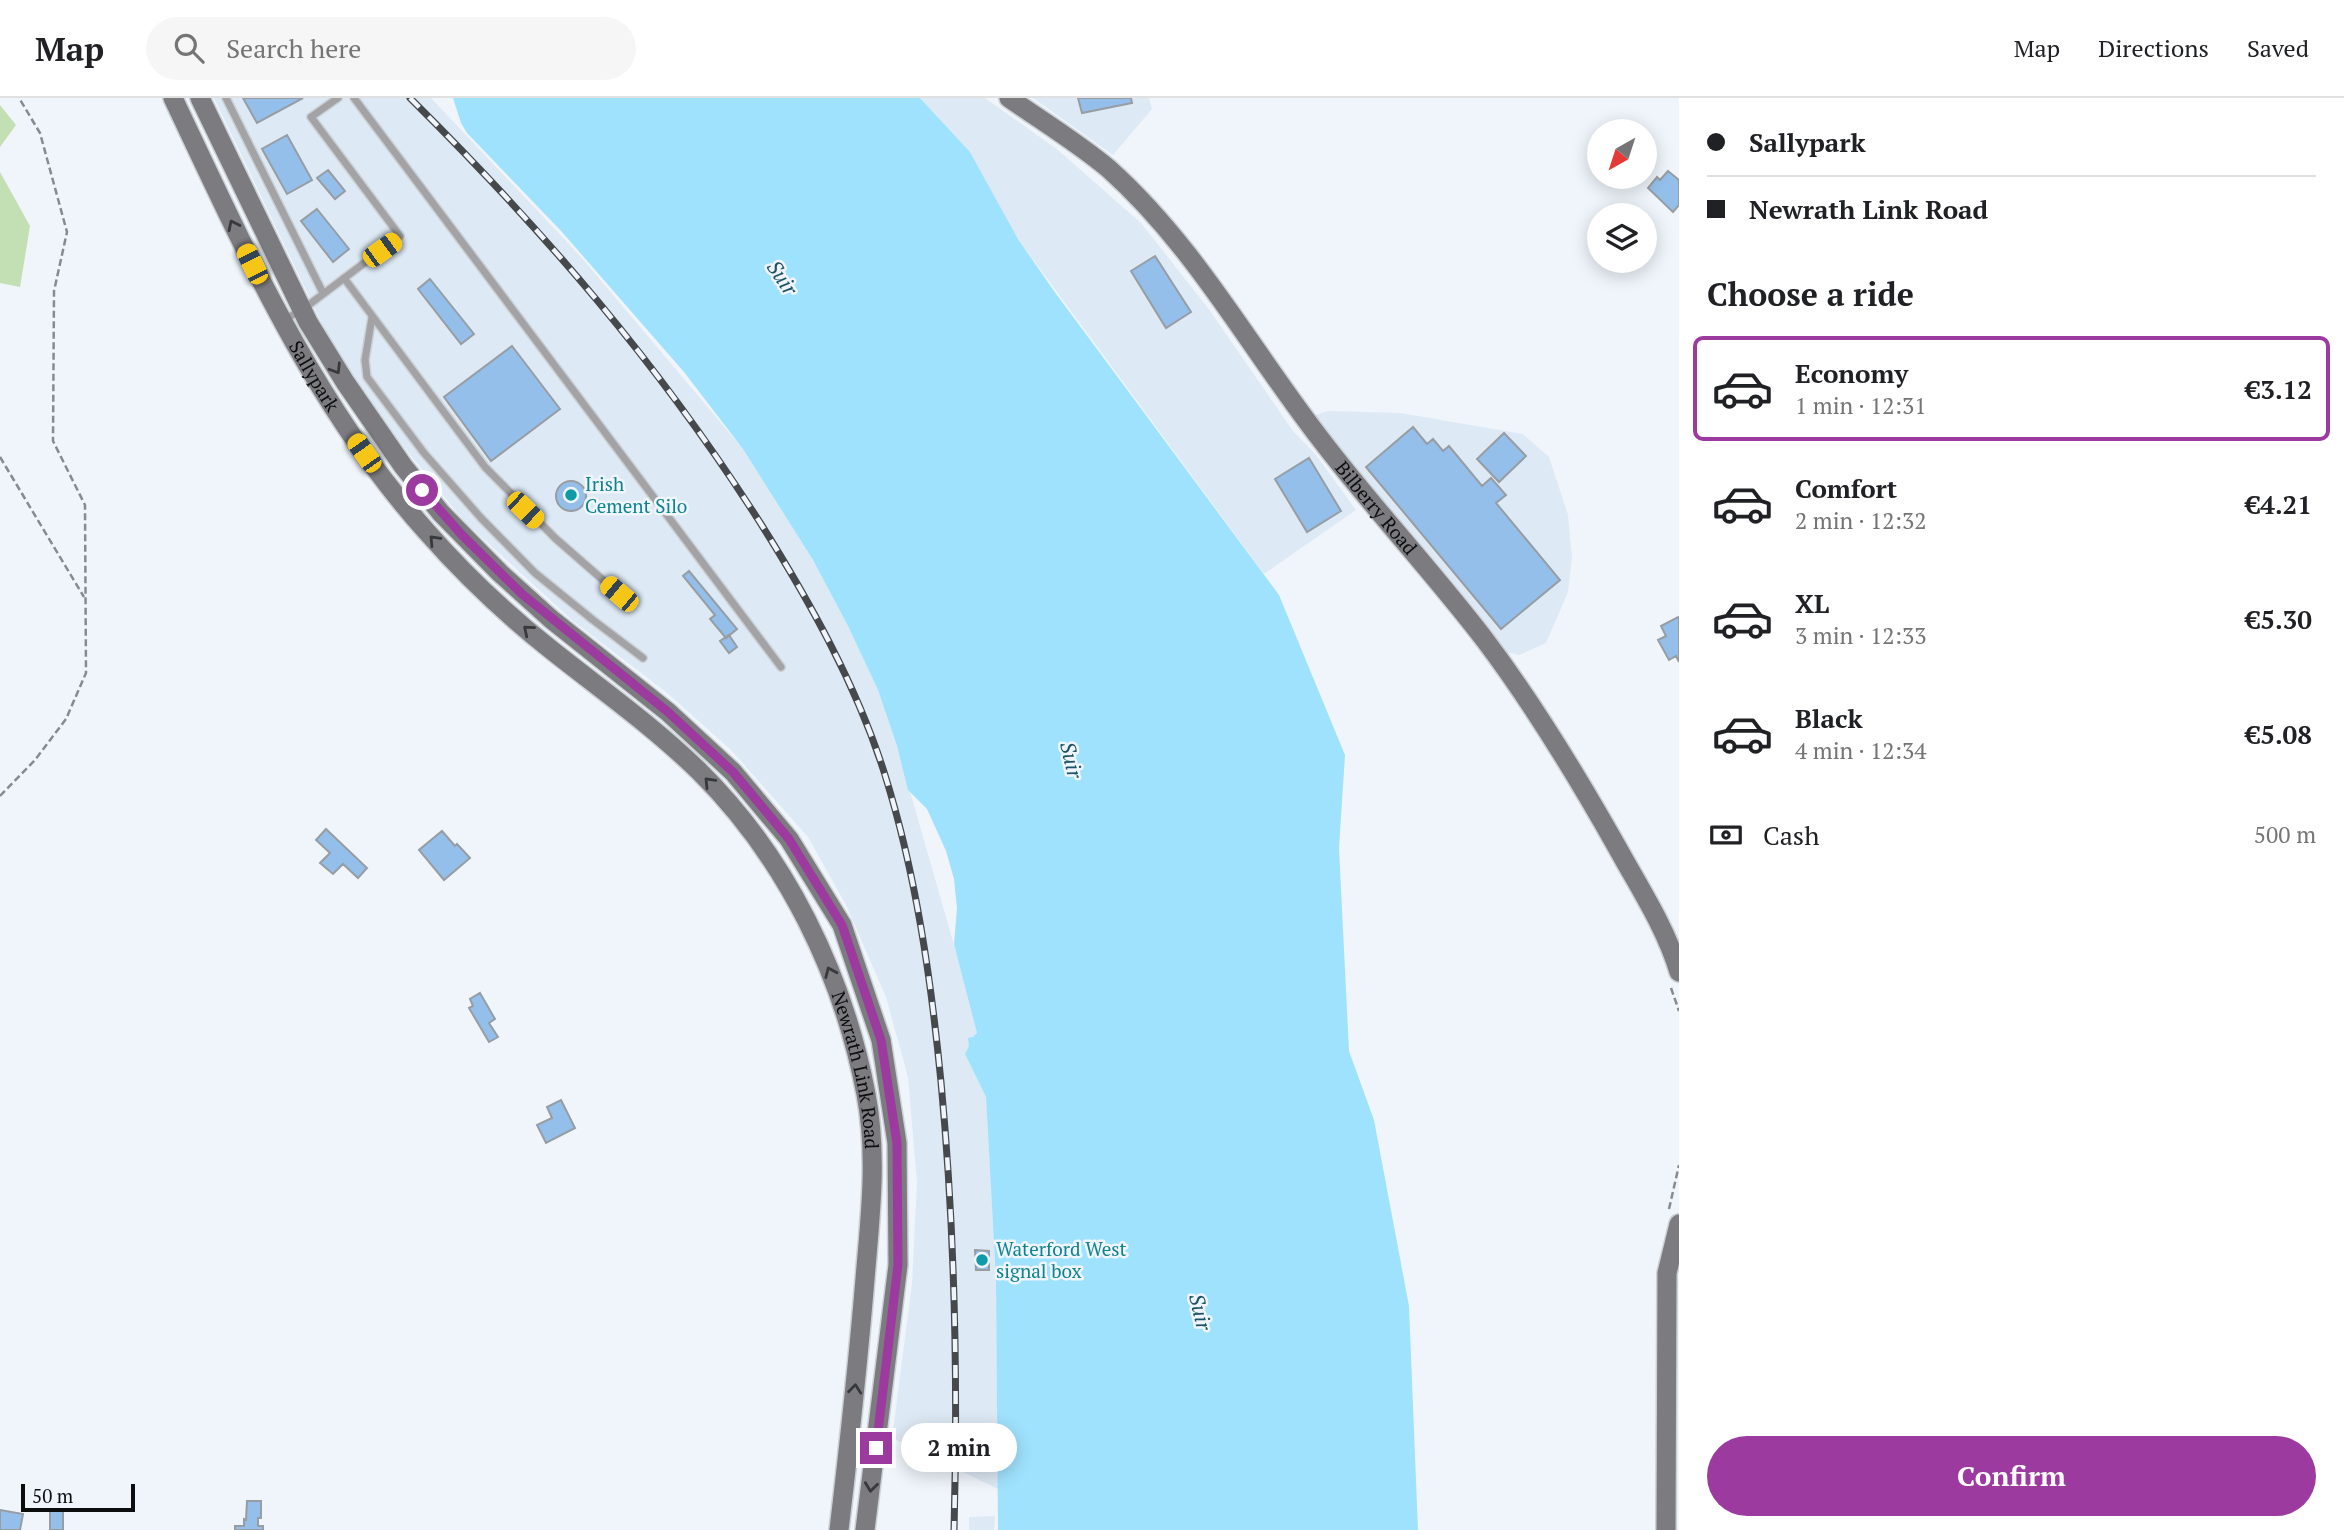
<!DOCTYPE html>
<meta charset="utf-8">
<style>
:root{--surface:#fff;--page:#f6f6f6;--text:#202124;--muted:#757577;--line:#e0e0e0;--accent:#9d3aa0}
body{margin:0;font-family:"PT Serif",serif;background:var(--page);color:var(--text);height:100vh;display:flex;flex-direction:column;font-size:26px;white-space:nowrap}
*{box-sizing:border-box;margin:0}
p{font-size:23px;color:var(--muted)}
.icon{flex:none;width:38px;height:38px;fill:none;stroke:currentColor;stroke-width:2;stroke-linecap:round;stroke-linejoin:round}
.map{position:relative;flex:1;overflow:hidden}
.panel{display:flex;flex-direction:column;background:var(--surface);width:665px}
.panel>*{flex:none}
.hud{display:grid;align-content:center;height:154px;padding:0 28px;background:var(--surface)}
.needle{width:46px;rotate:219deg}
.fabs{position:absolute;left:1587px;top:21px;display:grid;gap:14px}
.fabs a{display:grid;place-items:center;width:70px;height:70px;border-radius:50%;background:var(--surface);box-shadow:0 4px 18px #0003;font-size:35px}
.scale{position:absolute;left:21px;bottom:18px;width:114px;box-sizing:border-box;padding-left:7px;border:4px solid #0b0d0f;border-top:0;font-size:19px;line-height:24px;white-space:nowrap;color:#0b0d0f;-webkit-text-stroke:5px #eff5fb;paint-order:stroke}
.end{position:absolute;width:32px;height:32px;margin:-16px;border:9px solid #9d3aa0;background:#fff;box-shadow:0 0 0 4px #fff}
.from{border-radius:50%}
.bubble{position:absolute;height:49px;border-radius:24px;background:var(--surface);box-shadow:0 4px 18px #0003;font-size:23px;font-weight:800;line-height:49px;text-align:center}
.car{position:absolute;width:21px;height:42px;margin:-21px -10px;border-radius:9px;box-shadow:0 0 5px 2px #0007;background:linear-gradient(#f5c518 24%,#345 0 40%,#f5c518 0 76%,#345 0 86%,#f5c518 0)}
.hud b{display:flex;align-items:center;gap:24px;height:66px;font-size:26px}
.hud b+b{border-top:2px solid var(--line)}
.hud i{width:18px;height:18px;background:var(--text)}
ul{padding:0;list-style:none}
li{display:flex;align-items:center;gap:21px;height:105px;margin:0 14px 10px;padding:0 14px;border:4px solid transparent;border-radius:10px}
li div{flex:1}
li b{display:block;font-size:26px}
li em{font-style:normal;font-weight:800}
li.active{border-color:var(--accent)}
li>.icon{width:63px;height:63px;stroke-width:1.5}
h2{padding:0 28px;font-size:32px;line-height:84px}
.pay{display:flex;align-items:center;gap:18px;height:77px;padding:0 28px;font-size:26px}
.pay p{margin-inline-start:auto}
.action{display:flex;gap:14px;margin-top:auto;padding:14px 28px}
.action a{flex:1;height:80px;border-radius:42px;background:var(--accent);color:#fff;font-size:28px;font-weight:800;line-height:80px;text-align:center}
header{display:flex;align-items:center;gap:42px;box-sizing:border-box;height:98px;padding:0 35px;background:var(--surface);border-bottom:2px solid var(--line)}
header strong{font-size:33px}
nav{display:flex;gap:38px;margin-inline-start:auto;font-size:24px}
.search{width:490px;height:63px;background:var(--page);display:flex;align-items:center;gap:18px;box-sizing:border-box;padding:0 24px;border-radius:38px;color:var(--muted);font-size:26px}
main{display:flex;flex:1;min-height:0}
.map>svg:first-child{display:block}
</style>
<header>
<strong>Map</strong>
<div class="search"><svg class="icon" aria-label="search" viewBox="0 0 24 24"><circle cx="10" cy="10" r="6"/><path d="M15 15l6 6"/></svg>Search here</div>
<nav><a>Map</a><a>Directions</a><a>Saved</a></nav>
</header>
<main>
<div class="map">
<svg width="1679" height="1432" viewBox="0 0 1679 1432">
<rect width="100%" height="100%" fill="#eff5fb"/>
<path fill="#dde9f4" d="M214,0H431L582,160L743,351L813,462L848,528L878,592L897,648L972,910L977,935L965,956L986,999L996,1182L998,1391L892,1340L912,1186L917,1084L908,979L886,899L846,807L808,739L731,652L666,594L573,523L464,423L394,337L331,244Z
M920,0H985L1058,52L1141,125L1208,210L1293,333L1316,357L1356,412L1264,476L1018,141L970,54Z
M1033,0H1149L1152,11L1113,57Z
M1328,313L1400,315L1523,336L1549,359L1568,417L1572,460L1568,494L1546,545L1519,557L1502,553L1313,318Z
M995,1418L994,1432H969V1419Z"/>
<path fill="#c3dfb4" d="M0,7L16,27L0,49Z
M0,74L30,128L20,189L0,185Z"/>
<path fill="#9fe2fd" d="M453,0H920L970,54L1018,141L1054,193L1279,497L1345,657L1339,750L1349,953L1374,1022L1409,1208L1418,1432H998L996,1182L986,999L965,956L969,948L968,940L973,939L977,935L954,846L957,810L954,781L946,753L927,711L908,692L897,648L878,592L848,528L813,462L743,351L684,274L562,134L467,35L461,25Z"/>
<path fill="#93bfea" stroke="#979da3" stroke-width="2" d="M243,0H303L257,25Z
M1078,0H1131L1132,5L1082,15Z
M287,37L312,82L287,96L262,51Z
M328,72L345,93L335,101L317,80Z
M1668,73L1679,82V107L1673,114L1648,90L1657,79L1660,82Z
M317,111L349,151L333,164L301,123Z
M1155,158L1191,214L1166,230L1131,173Z
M430,181L474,236L461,246L418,191Z
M512,248L560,311L491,363L444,299Z
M1413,329L1427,346L1433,341L1443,353L1449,348L1482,388L1491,380L1506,397L1496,405L1560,482L1501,531L1366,369Z
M1504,335L1526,358L1499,384L1477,361Z
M1309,360L1341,413L1307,434L1275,381Z
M556 398a15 15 0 1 1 30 0a15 15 0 1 1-30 0Z
M689,473L737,531L726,540L710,521L715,517L683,478Z
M1678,519L1679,521V564L1676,558L1669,562L1658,542L1666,538L1661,528Z
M729,537L737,549L729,555L720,543Z
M326,731L367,770L358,780L343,766L333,776L320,765L330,755L316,742Z
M442,733L455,748L457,746L470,760L444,782L419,752Z
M480,895L495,921L489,925L498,939L489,944L469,910L473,908L470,901Z
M561,1002L575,1030L546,1045L537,1027L552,1020L547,1009Z
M975,1152L989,1153V1172H976Z
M247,1403H261V1420H258V1428H263V1432H235V1428H244V1421L246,1422Z
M50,1411H63V1432H50Z
M0,1412L23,1416L20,1432H0Z"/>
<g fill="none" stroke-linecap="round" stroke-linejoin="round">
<defs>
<path id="lane" d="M226,0L323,195
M354,0L781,569
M344,180L485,369L555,440L619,496
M372,219L365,262L367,279L424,355L481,420L535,475L593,522L643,560
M283,222L302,212L400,138L311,19L338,0"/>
<g id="secondary">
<path id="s1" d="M173,0C245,152 314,308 427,434C464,476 505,515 549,550C599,590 652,627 699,673C786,759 843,876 866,996C878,1058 870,1120 865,1181C858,1265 849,1348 839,1432"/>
<path d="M200,0L308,224L345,284L403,368L441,415L500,475L551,521L668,614L733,674L789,741L842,827L881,942L897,1045L898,1167L865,1432"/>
<path id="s2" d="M1009,0C1042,23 1078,45 1109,71C1196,149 1251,252 1322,343C1374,411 1433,474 1485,542C1534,607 1577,678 1617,749C1639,789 1666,830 1679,874"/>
<path d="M1666,1432L1667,1175L1679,1126"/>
</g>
</defs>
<use href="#lane" stroke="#cbd0d5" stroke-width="10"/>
<use href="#secondary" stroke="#cbd0d5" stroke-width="22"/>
<path stroke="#878b8f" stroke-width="2.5" stroke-dasharray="7 3.5" stroke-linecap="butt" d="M0,359L84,499
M0,698L35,662L66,621L86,575L85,407L53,343L54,193L67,134L40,35L19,0
M1671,890L1679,913
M1669,1111L1679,1067"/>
<use href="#lane" stroke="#a3a2a5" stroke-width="7"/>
<use href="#secondary" stroke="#7c7b7f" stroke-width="19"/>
<defs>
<path id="rail" d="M410,0C544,133 659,266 761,426C810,504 857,588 885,677C916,776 931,881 941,984C955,1133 958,1282 954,1432"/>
</defs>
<use href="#rail" stroke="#46494c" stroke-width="7"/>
<use href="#rail" stroke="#eff5fb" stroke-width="4.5" stroke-dasharray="13" stroke-linecap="butt"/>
</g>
<defs><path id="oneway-chevron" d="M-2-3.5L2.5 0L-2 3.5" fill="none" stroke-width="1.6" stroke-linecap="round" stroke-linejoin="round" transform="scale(1.75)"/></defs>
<g stroke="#38393c">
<use href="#oneway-chevron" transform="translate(233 127) rotate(-116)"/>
<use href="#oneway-chevron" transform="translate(336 271) rotate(58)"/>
<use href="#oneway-chevron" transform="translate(434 442) rotate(-133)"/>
<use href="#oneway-chevron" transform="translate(528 532) rotate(-140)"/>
<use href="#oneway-chevron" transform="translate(709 684) rotate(-134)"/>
<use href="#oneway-chevron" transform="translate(830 874) rotate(-114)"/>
<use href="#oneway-chevron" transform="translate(855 1291) rotate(-84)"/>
<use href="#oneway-chevron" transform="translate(871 1389) rotate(97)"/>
</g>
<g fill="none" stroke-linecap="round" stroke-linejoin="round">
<path stroke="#9d3aa0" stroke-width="9" d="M422,392L462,437L522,496L668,614L733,674L789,741L842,827L881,942L897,1045L898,1167L876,1350"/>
</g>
<g fill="#0f9aa8" stroke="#eff5fb" stroke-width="2.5">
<circle cx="571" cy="397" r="7"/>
<circle cx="982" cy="1162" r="7"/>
</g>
<g text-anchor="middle" stroke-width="5" stroke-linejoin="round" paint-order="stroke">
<g font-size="19" fill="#0b0d0f" stroke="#eff5fb">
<text dy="7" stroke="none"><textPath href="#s1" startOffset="312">Sallypark</textPath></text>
<text dy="7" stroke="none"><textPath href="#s2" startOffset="555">Bilberry Road</textPath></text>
<text dy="7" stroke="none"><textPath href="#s1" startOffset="1211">Newrath Link Road</textPath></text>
</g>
<g font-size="19" fill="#0d838f" stroke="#eff5fb" text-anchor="start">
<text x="585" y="393">Irish<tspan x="585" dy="22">Cement Silo</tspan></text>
<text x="996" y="1158">Waterford West<tspan x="996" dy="22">signal box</tspan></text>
</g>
<g font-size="21" font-style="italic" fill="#1b5265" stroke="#eff5fb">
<text transform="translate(782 180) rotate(56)" y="7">Suir</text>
<text transform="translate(1071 662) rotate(77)" y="7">Suir</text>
<text transform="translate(1200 1214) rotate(77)" y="7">Suir</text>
</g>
</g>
</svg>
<div class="fabs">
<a><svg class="needle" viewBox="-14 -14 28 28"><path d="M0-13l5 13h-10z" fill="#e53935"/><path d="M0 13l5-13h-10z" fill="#757577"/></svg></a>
<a><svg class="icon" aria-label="layers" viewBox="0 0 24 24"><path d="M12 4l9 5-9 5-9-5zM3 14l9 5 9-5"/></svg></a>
</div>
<div class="scale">50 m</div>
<i class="end from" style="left:422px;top:392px"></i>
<i class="end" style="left:876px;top:1350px"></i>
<div class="bubble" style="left:901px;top:1325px;width:116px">2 min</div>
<i class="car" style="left:382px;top:152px;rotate:54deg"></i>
<i class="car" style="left:252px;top:166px;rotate:334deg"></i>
<i class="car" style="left:364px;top:355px;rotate:325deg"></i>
<i class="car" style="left:525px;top:412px;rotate:134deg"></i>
<i class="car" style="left:619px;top:496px;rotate:310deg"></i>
</div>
<section class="panel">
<div class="hud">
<b><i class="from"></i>Sallypark</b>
<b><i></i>Newrath Link Road</b>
</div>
<h2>Choose a ride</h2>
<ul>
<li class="active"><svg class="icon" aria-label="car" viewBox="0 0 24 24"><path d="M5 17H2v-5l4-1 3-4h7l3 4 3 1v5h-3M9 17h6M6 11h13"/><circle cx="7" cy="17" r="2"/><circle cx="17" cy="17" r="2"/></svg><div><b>Economy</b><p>1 min · 12:31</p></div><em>€3.12</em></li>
<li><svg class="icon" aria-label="car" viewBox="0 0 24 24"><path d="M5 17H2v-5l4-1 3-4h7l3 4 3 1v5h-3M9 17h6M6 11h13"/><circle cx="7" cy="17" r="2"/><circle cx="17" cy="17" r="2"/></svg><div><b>Comfort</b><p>2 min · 12:32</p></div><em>€4.21</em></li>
<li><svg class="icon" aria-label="car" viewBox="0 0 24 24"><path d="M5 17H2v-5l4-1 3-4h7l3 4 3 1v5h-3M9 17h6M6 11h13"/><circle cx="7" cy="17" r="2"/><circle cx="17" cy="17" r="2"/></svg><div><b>XL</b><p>3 min · 12:33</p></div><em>€5.30</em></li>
<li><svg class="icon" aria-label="car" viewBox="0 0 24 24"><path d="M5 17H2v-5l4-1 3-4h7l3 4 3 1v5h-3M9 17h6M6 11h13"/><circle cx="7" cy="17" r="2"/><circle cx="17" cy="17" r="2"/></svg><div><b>Black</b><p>4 min · 12:34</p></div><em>€5.08</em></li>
</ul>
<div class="pay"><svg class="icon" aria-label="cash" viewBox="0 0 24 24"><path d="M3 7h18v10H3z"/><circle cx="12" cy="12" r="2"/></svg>Cash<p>500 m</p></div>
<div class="action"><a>Confirm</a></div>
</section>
</main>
